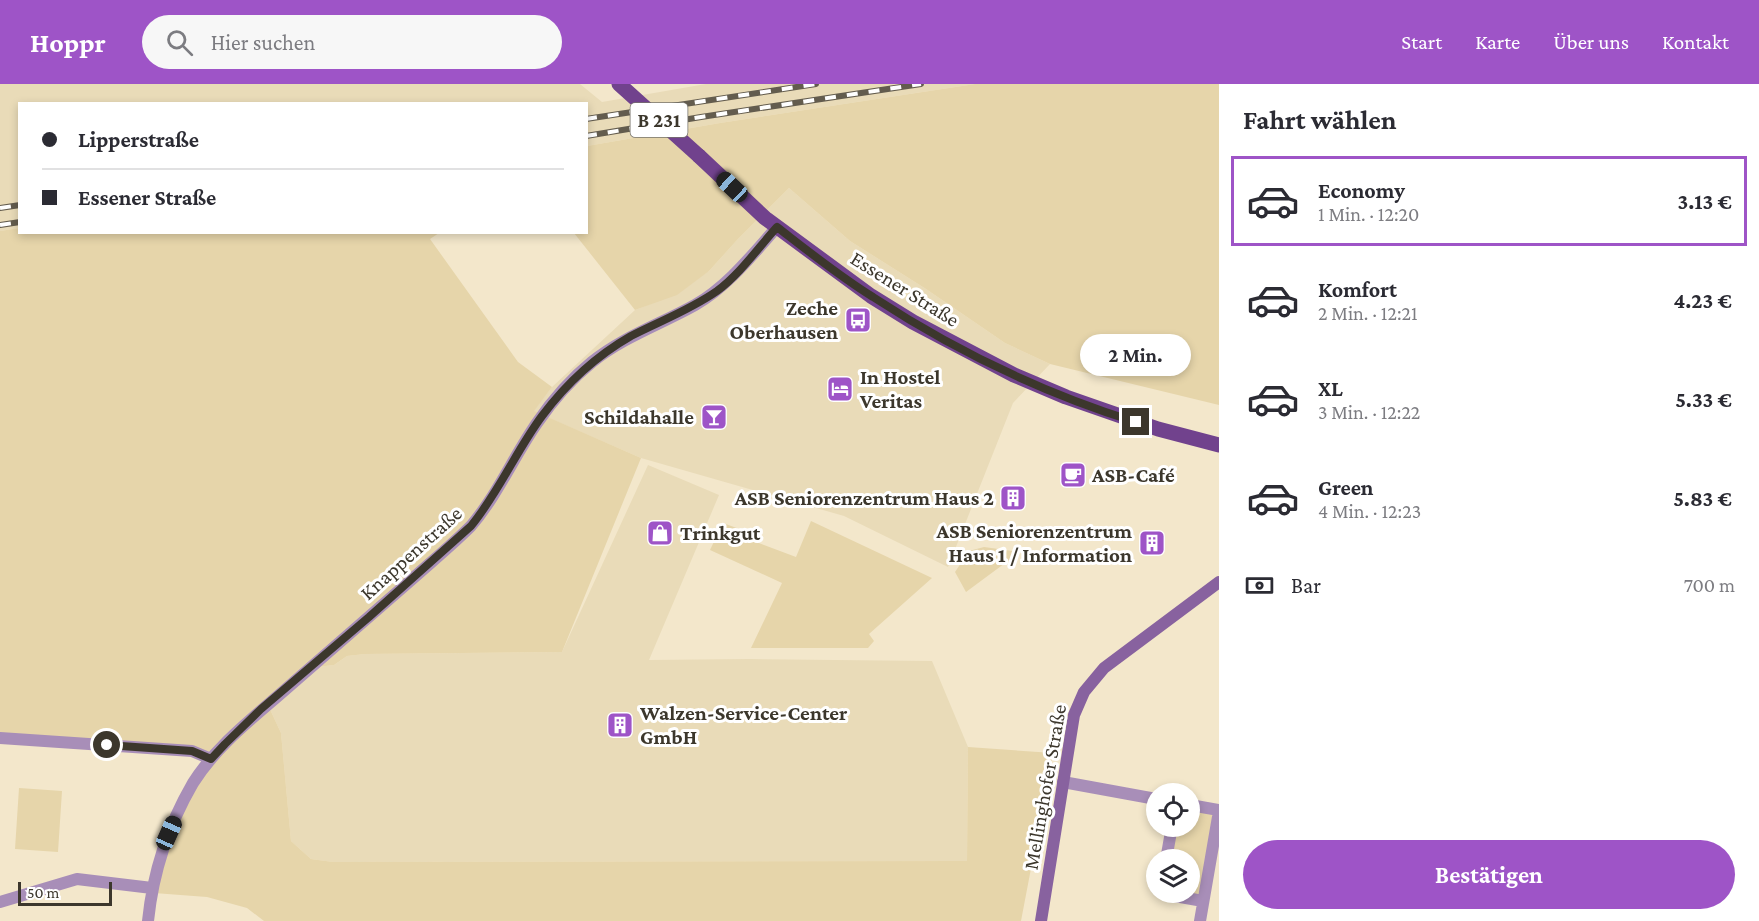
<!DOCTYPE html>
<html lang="de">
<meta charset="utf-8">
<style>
:root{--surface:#fff;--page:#f7f7f7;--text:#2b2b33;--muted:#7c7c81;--line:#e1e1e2;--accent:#9e54c7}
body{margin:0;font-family:"Crimson Pro",serif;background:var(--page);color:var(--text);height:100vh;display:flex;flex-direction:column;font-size:22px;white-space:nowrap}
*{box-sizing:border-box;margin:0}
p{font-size:20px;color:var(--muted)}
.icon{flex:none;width:33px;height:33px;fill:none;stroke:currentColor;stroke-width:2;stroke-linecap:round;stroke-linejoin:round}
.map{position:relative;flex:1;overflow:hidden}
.sheet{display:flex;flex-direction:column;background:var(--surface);width:540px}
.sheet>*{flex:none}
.top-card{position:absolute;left:18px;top:18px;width:570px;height:132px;border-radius:0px;box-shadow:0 3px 9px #0003;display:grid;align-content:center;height:132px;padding:0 24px;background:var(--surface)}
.tools{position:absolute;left:1146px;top:699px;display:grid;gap:12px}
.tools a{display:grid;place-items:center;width:54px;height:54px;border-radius:50%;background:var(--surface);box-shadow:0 3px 9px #0003;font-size:30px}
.scale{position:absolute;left:18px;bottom:15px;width:94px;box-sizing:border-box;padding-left:6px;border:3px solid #3c372c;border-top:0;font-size:16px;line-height:21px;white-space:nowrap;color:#3c372c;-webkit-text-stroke:4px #fff;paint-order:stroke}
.end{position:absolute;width:27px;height:27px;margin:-14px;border:8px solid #3c372c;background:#fff;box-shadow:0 0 0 3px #fff}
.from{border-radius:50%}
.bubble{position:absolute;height:42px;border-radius:21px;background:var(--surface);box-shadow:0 3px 9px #0003;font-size:20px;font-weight:700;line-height:42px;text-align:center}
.car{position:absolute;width:18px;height:36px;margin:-18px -9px;border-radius:8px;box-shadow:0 0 4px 2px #0007;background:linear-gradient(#222 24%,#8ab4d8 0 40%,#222 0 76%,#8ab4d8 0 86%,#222 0)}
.top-card b{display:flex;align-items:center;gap:21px;height:57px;font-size:22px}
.top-card b+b{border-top:2px solid var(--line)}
.top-card i{width:15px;height:15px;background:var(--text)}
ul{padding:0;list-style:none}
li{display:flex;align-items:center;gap:18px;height:90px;margin:0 12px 9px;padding:0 12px;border:3px solid transparent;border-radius:0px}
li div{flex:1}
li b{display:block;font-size:22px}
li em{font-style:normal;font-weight:700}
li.active{border-color:var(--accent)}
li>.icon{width:54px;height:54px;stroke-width:1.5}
h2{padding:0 24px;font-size:27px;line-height:72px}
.pay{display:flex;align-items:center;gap:15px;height:66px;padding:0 24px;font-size:22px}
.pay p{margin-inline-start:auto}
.button{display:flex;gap:12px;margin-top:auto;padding:12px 24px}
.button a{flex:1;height:69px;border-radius:36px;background:var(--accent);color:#fff;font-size:24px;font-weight:700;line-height:69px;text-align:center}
header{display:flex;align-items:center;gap:36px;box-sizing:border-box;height:84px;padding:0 30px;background:var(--accent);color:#fff}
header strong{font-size:28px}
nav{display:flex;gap:33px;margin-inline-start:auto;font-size:21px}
.search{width:420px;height:54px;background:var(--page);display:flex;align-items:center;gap:15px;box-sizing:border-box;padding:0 21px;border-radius:33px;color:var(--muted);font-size:22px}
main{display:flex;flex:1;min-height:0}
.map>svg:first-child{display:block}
</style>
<header>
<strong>Hoppr</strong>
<div class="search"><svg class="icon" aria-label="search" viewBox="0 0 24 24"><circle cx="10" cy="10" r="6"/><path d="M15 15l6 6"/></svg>Hier suchen</div>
<nav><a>Start</a><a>Karte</a><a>Über uns</a><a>Kontakt</a></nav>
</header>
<main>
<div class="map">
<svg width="1219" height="837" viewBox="0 0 1219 837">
<rect width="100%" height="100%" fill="#f3e7cb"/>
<path fill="#e9dbb8" d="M0,0H580L602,18L706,0H975L720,39L587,62L586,20H20L19,144L0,147Z
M789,104L850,157L926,205L1005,259L1050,280L1013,319L948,483L844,432L641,374L533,327L552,303L635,226L653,219L709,187L738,155Z
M648,381L719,411L649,576L750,575L932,577L968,663L967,777L333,778L311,775L291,757L281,649L268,621L308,584L334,581L347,572L365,570L562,568Z"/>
<path fill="#e6d5aa" d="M975,0H1219V321L1050,280L1005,259L926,205L850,157L789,104L738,155L709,187L677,211L635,226L574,149L586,148L587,62L720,39Z
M19,144L20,148L439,149L430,155L518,278L552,303L534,327L641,374L562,568L365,570L347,572L334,581L308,584L211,674L0,654V147Z
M811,437L932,494L869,550L874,557L868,564H751L782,499L710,466L723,439L753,450L751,456L796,473Z
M984,463L1020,468L966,508L955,488L969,467Z
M268,621L281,649L291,757L311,775L333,778L967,777L968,663L1053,669L1021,837H264L247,824L207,813L154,809L170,748L194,699Z
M19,704L62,707L58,768L15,765Z
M1190,721L1219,726L1203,817L1164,809L1190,808V776L1166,775L1172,743L1190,742Z"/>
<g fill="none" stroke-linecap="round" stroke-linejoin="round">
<path stroke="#a88eb8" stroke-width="12" d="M0,654L192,667L211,675
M1063,698L1156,715
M1190,721L1219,726
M1166,776L1172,742
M1164,808L1169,811L1203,817
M0,818L77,795L152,804
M148,837C153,788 168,742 193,699C217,661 253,634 286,605C327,569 369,533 410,497C430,479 452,461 471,442C498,410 514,372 537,339C552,317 571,295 592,278C623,253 661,240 695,221C728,202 752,171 777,143
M1200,837L1219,727"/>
<path stroke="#88629f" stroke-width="12" d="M1041,837L1074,631L1084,608L1104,584L1219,498"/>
<path stroke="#71428d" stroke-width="15" d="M699,72L765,134L871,212L913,238L1014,291L1066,313L1158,345L1219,361"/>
<defs>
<path id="rail" d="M586,35L816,0
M586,52L701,33L921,0
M0,124L20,121
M0,141L20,138"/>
</defs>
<use href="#rail" stroke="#635c4e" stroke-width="6"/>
<use href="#rail" stroke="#fff" stroke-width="4" stroke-dasharray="11" stroke-linecap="butt"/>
<path stroke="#71428d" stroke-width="15" d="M619,0L699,72"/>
</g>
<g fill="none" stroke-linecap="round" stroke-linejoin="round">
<path stroke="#3c372c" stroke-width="8" d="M107,661L192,667L211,675L225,660L261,625L369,533L471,442C499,408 516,367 542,332C566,300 596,272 631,252C660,237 690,226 717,207C740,190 758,164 777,143C808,167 839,192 873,213C954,266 1043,309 1136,338"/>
</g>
<defs>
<symbol id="bus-square" viewBox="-11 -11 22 22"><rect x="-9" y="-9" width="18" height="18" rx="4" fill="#9e54c7" stroke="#fff"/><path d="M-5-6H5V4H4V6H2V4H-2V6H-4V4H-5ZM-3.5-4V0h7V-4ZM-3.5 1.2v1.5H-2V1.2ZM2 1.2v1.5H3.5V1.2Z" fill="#fff"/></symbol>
<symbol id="hotel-square" viewBox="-11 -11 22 22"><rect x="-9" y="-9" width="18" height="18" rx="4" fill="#9e54c7" stroke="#fff"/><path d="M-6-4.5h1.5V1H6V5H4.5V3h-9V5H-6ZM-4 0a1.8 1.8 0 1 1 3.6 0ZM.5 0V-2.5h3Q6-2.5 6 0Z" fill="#fff"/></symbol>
<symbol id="bar-square" viewBox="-11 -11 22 22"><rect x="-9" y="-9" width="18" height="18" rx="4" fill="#9e54c7" stroke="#fff"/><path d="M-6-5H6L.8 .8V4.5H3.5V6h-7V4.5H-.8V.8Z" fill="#fff"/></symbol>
<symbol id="cafe-square" viewBox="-11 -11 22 22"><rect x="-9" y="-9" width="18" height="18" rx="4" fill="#9e54c7" stroke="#fff"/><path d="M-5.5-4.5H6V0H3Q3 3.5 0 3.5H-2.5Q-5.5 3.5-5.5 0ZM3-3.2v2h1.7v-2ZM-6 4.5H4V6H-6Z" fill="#fff"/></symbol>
<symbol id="building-square" viewBox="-11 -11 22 22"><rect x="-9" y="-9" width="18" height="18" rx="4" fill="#9e54c7" stroke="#fff"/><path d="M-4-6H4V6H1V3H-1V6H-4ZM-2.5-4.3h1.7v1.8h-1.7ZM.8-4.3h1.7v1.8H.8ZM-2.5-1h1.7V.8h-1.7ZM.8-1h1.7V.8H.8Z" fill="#fff"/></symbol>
<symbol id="shop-square" viewBox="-11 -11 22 22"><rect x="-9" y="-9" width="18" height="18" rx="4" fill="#9e54c7" stroke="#fff"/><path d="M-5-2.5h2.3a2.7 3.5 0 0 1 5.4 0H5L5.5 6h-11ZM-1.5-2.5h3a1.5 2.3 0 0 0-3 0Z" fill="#fff"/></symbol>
</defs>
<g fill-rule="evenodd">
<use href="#bus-square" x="843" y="221" width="30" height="30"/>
<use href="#hotel-square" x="825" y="290" width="30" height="30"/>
<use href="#bar-square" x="699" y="318" width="30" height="30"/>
<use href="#cafe-square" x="1058" y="376" width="30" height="30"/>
<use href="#building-square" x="998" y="399" width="30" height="30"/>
<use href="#shop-square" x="645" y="434" width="30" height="30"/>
<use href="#building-square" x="1137" y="444" width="30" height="30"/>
<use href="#building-square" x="605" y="626" width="30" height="30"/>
</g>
<g text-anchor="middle" stroke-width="6" stroke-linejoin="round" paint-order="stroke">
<rect fill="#fff" stroke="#76736b" stroke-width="1.5" x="630.5" y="19" width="57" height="34" rx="4.5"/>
<g font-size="20" font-weight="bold" fill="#3c372c">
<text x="659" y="43">B 231</text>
</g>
<g font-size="21" fill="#3c372c" stroke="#fff">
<text transform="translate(905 205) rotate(32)" y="7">Essener Straße</text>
<text transform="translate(411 469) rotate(-42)" y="7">Knappenstraße</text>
<text transform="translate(1045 703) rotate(-80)" y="7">Mellinghofer Straße</text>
</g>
<g font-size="21" font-weight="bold" fill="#3c372c" stroke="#fff" text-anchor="end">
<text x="838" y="231">Zeche<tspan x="838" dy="24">Oberhausen</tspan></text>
<text x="860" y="300" text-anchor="start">In Hostel<tspan x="860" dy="24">Veritas</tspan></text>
<text x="694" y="340">Schildahalle</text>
<text x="1092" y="398" text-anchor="start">ASB-Café</text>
<text x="994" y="421">ASB Seniorenzentrum Haus 2</text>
<text x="1132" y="454">ASB Seniorenzentrum<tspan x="1132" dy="24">Haus 1 / Information</tspan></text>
<text x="680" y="456" text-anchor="start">Trinkgut</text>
<text x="640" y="636" text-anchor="start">Walzen-Service-Center<tspan x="640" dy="24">GmbH</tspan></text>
</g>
</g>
</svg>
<div class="tools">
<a><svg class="icon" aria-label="locate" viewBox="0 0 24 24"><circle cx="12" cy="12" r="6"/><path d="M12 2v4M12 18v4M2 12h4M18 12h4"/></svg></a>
<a><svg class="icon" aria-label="layers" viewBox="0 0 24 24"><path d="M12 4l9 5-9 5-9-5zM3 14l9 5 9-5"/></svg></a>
</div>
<div class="scale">50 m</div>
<i class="end from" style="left:107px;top:661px"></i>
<i class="end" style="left:1136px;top:338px"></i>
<div class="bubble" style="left:1080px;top:250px;width:111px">2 Min.</div>
<i class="car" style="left:732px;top:103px;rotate:313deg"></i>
<i class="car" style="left:169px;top:749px;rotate:24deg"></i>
<div class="top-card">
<b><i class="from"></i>Lipperstraße</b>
<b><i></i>Essener Straße</b>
</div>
</div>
<section class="sheet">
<h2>Fahrt wählen</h2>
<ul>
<li class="active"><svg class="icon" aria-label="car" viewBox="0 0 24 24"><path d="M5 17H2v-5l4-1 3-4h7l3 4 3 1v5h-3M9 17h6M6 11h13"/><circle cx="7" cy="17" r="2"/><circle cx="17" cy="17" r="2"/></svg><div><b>Economy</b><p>1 Min. · 12:20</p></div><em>3.13 €</em></li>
<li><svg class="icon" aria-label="car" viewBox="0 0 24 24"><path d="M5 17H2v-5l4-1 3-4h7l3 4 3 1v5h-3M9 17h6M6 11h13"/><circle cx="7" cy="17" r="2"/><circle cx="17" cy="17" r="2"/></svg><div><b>Komfort</b><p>2 Min. · 12:21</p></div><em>4.23 €</em></li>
<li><svg class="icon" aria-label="car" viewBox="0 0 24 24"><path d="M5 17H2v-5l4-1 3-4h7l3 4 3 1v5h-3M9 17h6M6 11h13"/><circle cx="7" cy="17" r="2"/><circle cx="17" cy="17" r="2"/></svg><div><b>XL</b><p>3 Min. · 12:22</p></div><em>5.33 €</em></li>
<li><svg class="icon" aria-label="car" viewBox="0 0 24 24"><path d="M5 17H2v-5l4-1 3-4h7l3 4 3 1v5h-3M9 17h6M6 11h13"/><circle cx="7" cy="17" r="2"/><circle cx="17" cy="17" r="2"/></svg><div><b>Green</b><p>4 Min. · 12:23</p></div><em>5.83 €</em></li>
</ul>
<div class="pay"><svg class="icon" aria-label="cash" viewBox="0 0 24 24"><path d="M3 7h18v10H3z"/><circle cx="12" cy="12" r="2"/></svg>Bar<p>700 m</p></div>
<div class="button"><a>Bestätigen</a></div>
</section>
</main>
